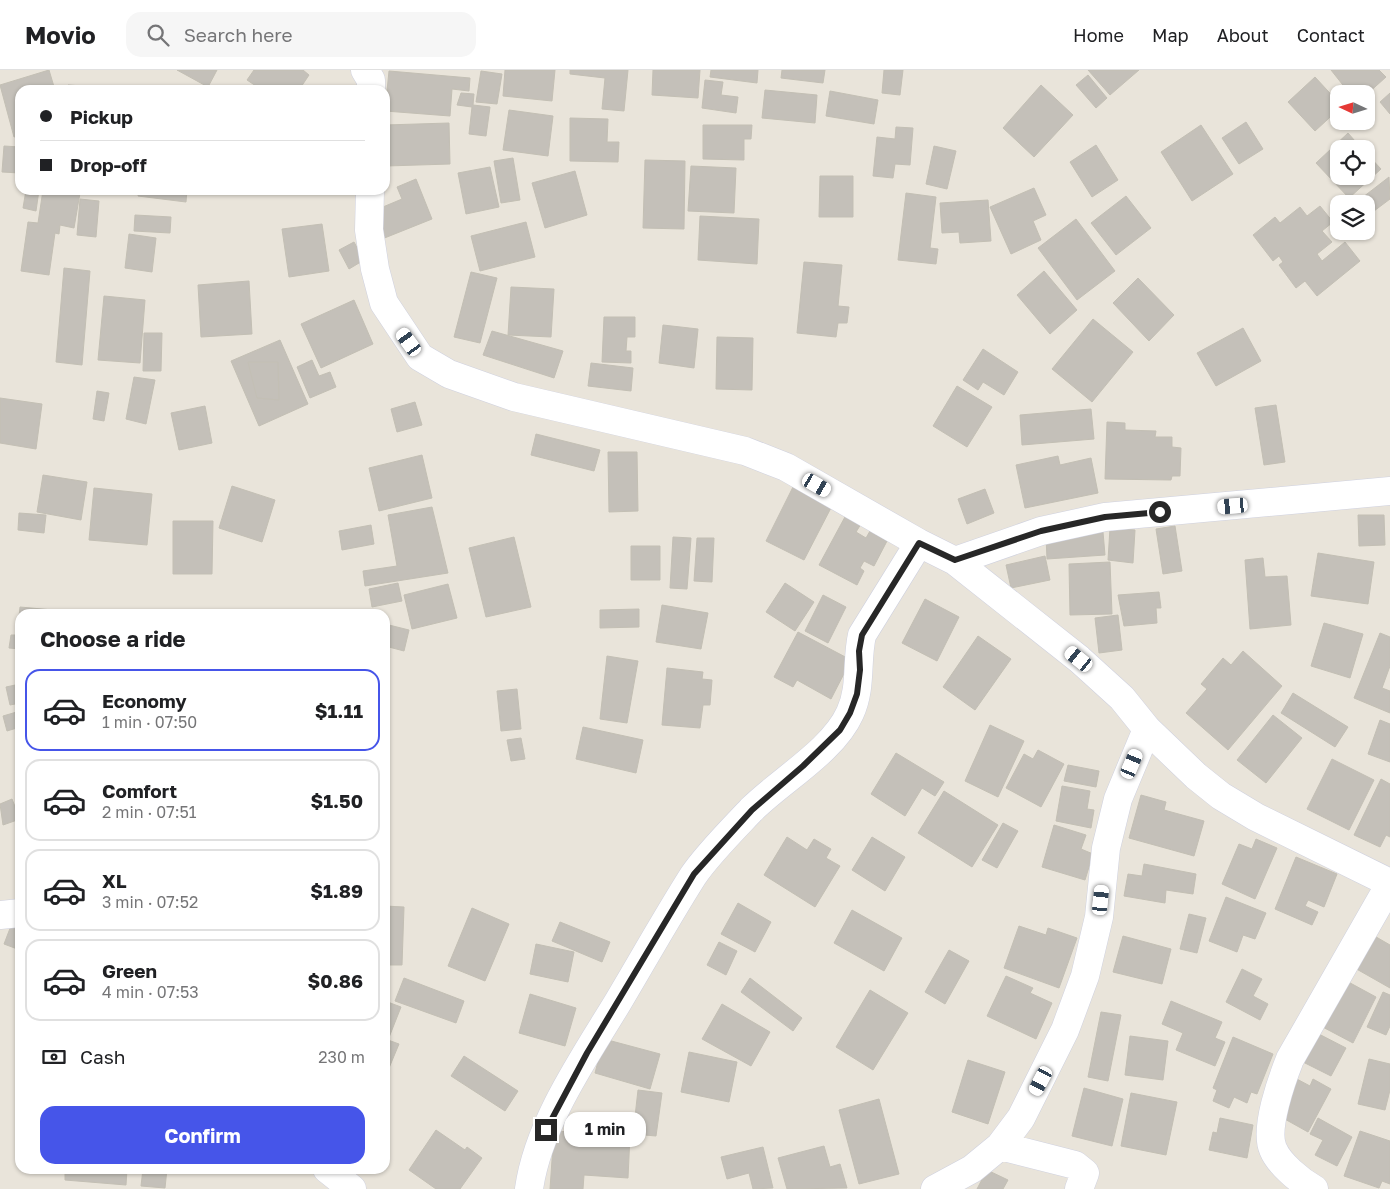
<!DOCTYPE html>
<meta charset="utf-8">
<style>
:root{--surface:#fff;--page:#f6f6f6;--text:#202124;--muted:#757577;--line:#e0e0e0;--accent:#4655e9}
body{margin:0;font-family:"Golos Text",sans-serif;background:var(--page);color:var(--text);height:100vh;display:flex;flex-direction:column;font-size:19px;white-space:nowrap}
*{box-sizing:border-box;margin:0}
p{font-size:16px;color:var(--muted)}
.icon{flex:none;width:28px;height:28px;fill:none;stroke:currentColor;stroke-width:2;stroke-linecap:round;stroke-linejoin:round}
.map{position:relative;flex:1;overflow:hidden}
.panel{position:absolute;left:15px;top:539px;width:375px;height:565px;display:flex;flex-direction:column;background:var(--surface);border-radius:15px;box-shadow:0 1px 4px #0004}
.panel>*{flex:none}
.guide{position:absolute;left:15px;top:15px;width:375px;height:110px;border-radius:15px;box-shadow:0 1px 4px #0004;display:grid;align-content:center;height:110px;padding:0 25px;background:var(--surface)}
.needle{width:32px;rotate:274deg}
.tools{position:absolute;left:1330px;top:15px;display:grid;gap:10px}
.tools a{display:grid;place-items:center;width:45px;height:45px;border-radius:10px;background:var(--surface);box-shadow:0 1px 4px #0004;font-size:25px}
.end{position:absolute;width:22px;height:22px;margin:-11px;border:6px solid #272727;background:#fff;box-shadow:0 0 0 2px #fff}
.from{border-radius:50%}
.bubble{position:absolute;height:35px;border-radius:15px;background:var(--surface);box-shadow:0 1px 4px #0004;font-size:16px;font-weight:700;line-height:35px;text-align:center}
.car{position:absolute;width:15px;height:30px;margin:-15px -8px;border-radius:6px;box-shadow:0 0 4px 1px #0007;background:linear-gradient(#fff 24%,#345 0 40%,#fff 0 76%,#345 0 86%,#fff 0)}
.guide b{display:flex;align-items:center;gap:18px;height:48px;font-size:19px}
.guide b+b{border-top:1px solid var(--line)}
.guide i{width:12px;height:12px;background:var(--text)}
ul{padding:0;list-style:none}
li{display:flex;align-items:center;gap:15px;height:82px;margin:0 10px 8px;padding:0 15px;border:2px solid var(--line);border-radius:15px}
li div{flex:1}
li b{display:block;font-size:19px}
li em{font-style:normal;font-weight:700}
li.on{border-color:var(--accent)}
li>.icon{width:45px;height:45px;stroke-width:1.5}
h2{padding:0 25px;font-size:22px;line-height:60px}
.pay{display:flex;align-items:center;gap:12px;height:55px;padding:0 25px;font-size:19px}
.pay p{margin-inline-start:auto}
.primary-button{display:flex;gap:10px;margin-top:auto;padding:10px 25px}
.primary-button a{flex:1;height:58px;border-radius:15px;background:var(--accent);color:#fff;font-size:20px;font-weight:700;line-height:58px;text-align:center}
header{display:flex;align-items:center;gap:30px;box-sizing:border-box;height:70px;padding:0 25px;background:var(--surface);border-bottom:1px solid var(--line)}
header strong{font-size:24px}
nav{display:flex;gap:28px;margin-inline-start:auto;font-size:18px}
.search{width:350px;height:45px;background:var(--page);display:flex;align-items:center;gap:12px;box-sizing:border-box;padding:0 18px;border-radius:15px;color:var(--muted);font-size:19px}
.map>svg:first-child{display:block}
</style>
<header>
<strong>Movio</strong>
<div class="search"><svg class="icon" aria-label="search" viewBox="0 0 24 24"><circle cx="10" cy="10" r="6"/><path d="M15 15l6 6"/></svg>Search here</div>
<nav><a>Home</a><a>Map</a><a>About</a><a>Contact</a></nav>
</header>
<div class="map">
<svg width="1390" height="1119" viewBox="0 0 1390 1119">
<rect width="100%" height="100%" fill="#e9e4da"/>
<path fill="#c4c0b9" stroke="#c3bfb4" d="M49,0L55,20H20V65L14,67L0,15Z
M177,0H217L208,17Z
M254,0H303L309,5L299,20H262L247,10Z
M505,0H555L552,31L503,26Z
M570,0H628L624,41L602,39L605,8L570,4Z
M653,0H700L698,28L652,25Z
M711,0H758L757,13L710,7Z
M782,0H825L823,13L781,8Z
M884,0H903L900,25L882,23Z
M1088,0H1139L1110,25Z
M1331,0H1379L1386,7L1366,25L1350,24Z
M389,1L470,8L469,21L452,19L450,46L385,41Z
M481,1L502,4L497,34L476,32Z
M1088,5L1107,28L1096,38L1076,15Z
M1315,7L1339,33V39L1315,61L1288,32Z
M705,10L723,12L721,25L738,27L736,43L702,38Z
M68,15L97,17L96,20H68Z
M1041,15L1073,45L1034,87L1003,58Z
M765,20L817,25L815,53L762,48Z
M830,21L878,30L874,54L826,46Z
M461,23L474,24L473,35L490,37L486,66L469,64L472,37L457,35Z
M1390,23V44L1380,32Z
M509,40L553,46L548,86L503,80Z
M570,48L608,49L607,72H619L618,92L570,91Z
M1246,52L1263,79L1239,94L1222,68Z
M449,53L450,94L386,96L385,55Z
M703,55H752L751,69H744V90L703,89Z
M1201,55L1233,104L1192,131L1161,82Z
M896,57L913,58L910,95L895,94L893,108L873,106L877,67L895,69Z
M1348,63L1362,79H1339V106H1366V83L1381,99L1349,128L1316,93Z
M1096,75L1118,110L1092,127L1070,92Z
M4,76L20,77V103L2,102Z
M934,76L956,81L947,119L926,114Z
M513,88L520,130L501,133L494,91Z
M645,90L685,91L684,159L643,158Z
M691,96L736,98L734,143L688,141Z
M490,97L499,137L466,144L458,103Z
M575,101L587,145L545,158L532,113Z
M820,106H853V147H819Z
M1389,107L1390,129L1366,147V134H1354Z
M416,109L432,149L382,169L371,142L402,129L397,117Z
M1034,118L1046,145L1033,151L1041,170L1011,184L990,137Z
M26,120H39L36,141L23,138Z
M43,120L80,123L74,158L60,155L59,164L55,163L49,205L21,201L28,152L38,153Z
M111,120H129L128,124Z
M139,120H187L186,132L138,126Z
M906,123L936,127L930,178L938,179L936,194L898,190Z
M1126,126L1151,158L1116,185L1091,153Z
M80,129L99,131L96,167L77,165Z
M988,130L991,171L960,173L959,162L942,163L940,133Z
M1320,136L1333,152L1322,161L1332,172L1317,184L1322,191L1345,172L1360,191L1317,226L1305,211L1296,218L1279,195L1283,192L1279,186L1273,191L1253,165L1275,147L1280,153L1300,137L1307,146Z
M135,145L171,147L170,163L134,161Z
M700,146L759,149L757,194L698,190Z
M1076,149L1115,201L1077,230L1038,178Z
M526,152L535,187L480,201L471,166Z
M322,154L329,201L289,207L282,159Z
M129,164L156,168L152,202L125,198Z
M354,172L364,190L349,199L339,180Z
M804,192L842,195L838,236L849,237L847,253H838L836,267L797,263Z
M64,198L90,201L82,295L56,292Z
M1044,201L1077,240L1050,264L1017,225Z
M471,202L497,208L480,273L454,267Z
M1138,208L1174,245L1149,271L1113,233Z
M249,211L252,264L201,267L198,215Z
M511,217L554,219L551,267L508,265Z
M104,226L145,230L140,293L98,290Z
M354,230L373,274L321,298L301,254Z
M604,247H635V267H627L626,281H631V293L602,292Z
M1093,249L1133,282L1092,332L1052,299Z
M663,255L698,259L694,298L659,293Z
M1243,258L1261,291L1216,316L1197,283Z
M492,261L563,281L554,308L483,285Z
M144,263H162L161,301H143Z
M717,267L753,268L752,320L716,319Z
M280,270L308,334L259,356L231,291Z
M983,279L1018,302L1004,325L983,312L978,320L963,310Z
M312,290L319,306L330,302L336,317L310,328L297,297Z
M248,292H278L279,330L257,328Z
M591,293L633,298L631,321L588,316Z
M134,307L155,310L146,354L126,349Z
M957,316L992,337L967,377L933,356Z
M97,321L109,323L104,351L93,349Z
M0,328L42,334L36,379L0,373Z
M415,332L422,355L397,362L391,339Z
M1276,335L1285,392L1264,395L1255,338Z
M205,336L212,373L179,380L171,343Z
M1091,339L1094,369L1022,375L1020,345Z
M1107,352L1125,353V360L1156,361L1155,367H1172V377L1181,378L1180,406H1172L1171,410L1105,409Z
M536,364L600,380L594,401L531,385Z
M608,382H637L638,441L609,442Z
M422,385L432,428L379,441L369,398Z
M1058,386L1060,395L1091,388L1098,423L1025,438L1016,395Z
M43,405L87,412L81,450L37,442Z
M794,415L833,434L804,490L766,471Z
M232,416L275,430L262,472L219,458Z
M94,418L152,424L147,475L89,470Z
M985,419L994,443L967,454L958,429Z
M432,437L448,503L365,516L363,501L397,496L388,445Z
M19,443L46,445L44,463L18,460Z
M846,445L861,454L856,462L866,468L870,461L887,471L874,496L864,491L860,498L864,501L857,515L819,495Z
M1358,445H1384L1385,475L1359,476Z
M173,451H213L212,504H173Z
M371,455L374,474L342,480L339,461Z
M1175,456L1182,501L1163,504L1156,459Z
M1110,458L1135,460L1133,493L1108,490Z
M1103,462L1105,485L1047,489L1046,467Z
M514,467L531,537L486,547L469,478Z
M673,467L691,468L687,519L670,518Z
M697,468H714L712,512L694,511Z
M631,476H660V510H631Z
M1318,483L1374,492L1368,534L1311,526Z
M1045,486L1050,510L1011,518L1006,495Z
M1263,488L1265,507L1287,506L1291,555L1250,559L1245,490Z
M1110,492L1112,544L1070,545L1069,494Z
M398,513L402,531L372,537L369,519Z
M785,513L814,532L795,561L766,542Z
M448,514L457,548L412,559L404,525Z
M1159,522L1161,538H1156L1157,553L1124,556L1118,525Z
M823,525L846,537L828,573L805,561Z
M925,529L959,547L937,591L902,573Z
M662,535L708,543L701,579L656,572Z
M20,537L53,540L52,544H20V579L9,578L11,565H17Z
M639,539V557L600,558V540Z
M230,541H254V544H229Z
M1118,545L1122,580L1099,583L1095,548Z
M1324,553L1363,564L1350,608L1311,596Z
M389,555L409,560L404,581L385,576Z
M798,562L851,590L831,629L797,610L793,617L774,607Z
M1380,563L1390,567V596L1382,618L1390,621V643L1354,628Z
M978,566L1011,589L975,640L943,617Z
M1243,581L1282,616L1228,680L1186,643L1207,619L1201,614L1223,588L1231,595Z
M607,586L638,591L627,653L600,649Z
M667,598L703,602L702,609L712,610L710,635H703L700,658L662,655Z
M20,614V633L10,635L6,617Z
M517,619L521,659L501,661L497,621Z
M1293,623L1348,657L1335,677L1281,643Z
M20,641V657L7,661L3,646Z
M1273,645L1302,668L1266,713L1237,690Z
M1380,650L1390,654V692L1368,684Z
M990,655L1024,671L998,727L965,711Z
M583,657L643,670L636,703L576,689Z
M521,668L525,689L511,691L507,670Z
M1038,680L1064,694L1041,737L1006,718L1024,684L1033,689Z
M896,683L944,712L935,726L922,718L905,746L871,724Z
M1332,689L1374,710L1349,760L1307,739Z
M1068,695L1099,701L1096,717L1064,711Z
M1381,709L1390,714V767L1386,765L1380,777L1354,765Z
M1062,716L1090,721L1087,739L1094,740L1091,758L1056,751Z
M944,721L998,755L972,797L918,763Z
M1141,725L1166,732L1164,740L1204,751L1194,786L1129,768Z
M12,729L20,749L3,755L0,734Z
M1003,753L1018,761L997,798L982,790Z
M1054,755L1086,765L1081,779L1093,784L1085,810L1042,797Z
M787,767L807,780L814,769L831,779L826,788L840,796L815,837L764,805Z
M872,767L905,787L885,821L852,800Z
M1256,769L1277,778L1255,829L1222,814L1239,774L1252,779Z
M1296,787L1337,804L1324,837L1308,830L1305,836L1318,842L1312,855L1275,839Z
M1144,794L1196,804L1193,824L1166,820L1165,833L1124,826L1128,804L1142,806Z
M1226,827L1266,843L1255,869L1243,865L1237,882L1209,871Z
M738,833L771,852L755,882L721,864Z
M385,836L404,837L402,895H385Z
M472,838L509,854L485,911L448,896Z
M852,840L902,868L884,901L834,873Z
M1189,844L1206,848L1197,883L1180,879Z
M14,848L20,850V880L4,874Z
M560,852L610,872L602,892L552,871Z
M1019,856L1046,865L1048,858L1077,868L1059,918L1004,898Z
M1371,864L1390,875V918L1353,897Z
M1123,866L1171,879L1162,914L1113,902Z
M719,872L737,881L726,905L707,895Z
M536,874L574,882L568,912L530,904Z
M949,880L969,891L945,934L925,922Z
M1242,899L1262,909L1253,926L1268,934L1260,950L1226,932Z
M1006,906L1033,918L1030,923L1052,933L1036,969L987,946Z
M404,908L464,931L456,953L395,931Z
M750,908L802,948L793,961L741,922Z
M1341,908L1376,927L1353,973L1317,954Z
M870,920L908,943L873,1000L836,977Z
M1383,922L1390,925V956L1386,965L1367,957Z
M530,924L576,938L565,976L519,963Z
M385,931L401,937L388,970L399,974L389,998L385,996Z
M1171,931L1222,952L1215,968L1225,972L1215,996L1176,980L1183,963L1162,954Z
M722,934L770,962L751,996L702,969Z
M1101,942L1121,945L1108,1011L1088,1007Z
M1313,961L1346,978L1331,1006L1299,990Z
M1130,966L1168,971L1163,1010L1125,1005Z
M1233,967L1273,984L1257,1024L1251,1022L1247,1033L1234,1027L1229,1038L1213,1031L1217,1020L1213,1018Z
M604,969L660,984L650,1019L595,1003Z
M689,982L737,992L729,1032L681,1022Z
M464,986L518,1021L505,1041L451,1006Z
M1369,989L1390,994V1020L1385,1040L1358,1034Z
M968,990L1005,1002L988,1054L952,1042Z
M1293,1007L1310,1016L1313,1009L1331,1019L1308,1062L1274,1043Z
M1084,1018L1123,1029L1112,1076L1072,1066Z
M638,1020L662,1023L656,1066L633,1064Z
M1131,1023L1177,1032L1166,1085L1121,1076Z
M879,1029L899,1104L859,1114L839,1040Z
M1220,1048L1253,1055L1247,1088L1209,1080L1213,1062L1217,1063Z
M1318,1048L1352,1067L1337,1096L1315,1085L1323,1070L1310,1064Z
M436,1060L465,1080L467,1077L482,1088L460,1119H436L409,1100Z
M554,1061L630,1065L628,1108L584,1105L583,1119H550Z
M1360,1061L1390,1071V1114L1382,1111L1379,1118L1344,1106Z
M824,1076L830,1097L840,1094L847,1118L787,1119L778,1088Z
M763,1077L773,1118L753,1119L749,1103L727,1109L721,1087Z
M65,1099H127L126,1115L65,1110Z
M143,1099H167L165,1118L141,1116Z
M183,1099H231L230,1102Z
M987,1100L1008,1110L1003,1119H977Z"/>
<g fill="none" stroke-linecap="round" stroke-linejoin="round">
<defs>
<path id="minor" d="M365,0L371,10V20
M370,120L369,160L375,199L384,233L420,287L449,304L514,327L745,381L786,397L919,473L955,491L1079,589L1122,628L1147,659L1196,706L1221,726L1256,747L1390,813
M955,491L1041,461L1105,447L1390,421
M0,845L20,843
M1000,1076L1075,1095L1085,1103L1079,1119
M327,1099L352,1119
M529,1119C538,1054 584,988 618,932C643,890 667,847 693,806C707,785 734,758 751,740C781,710 833,681 850,643C862,617 856,591 862,565L919,473
M935,1119L972,1099L1000,1076L1021,1048L1065,960L1085,906L1099,847L1106,778L1118,729L1147,659
M1314,1119C1300,1111 1279,1094 1273,1079C1264,1059 1282,1009 1290,989L1390,814"/>
</defs>
<use href="#minor" stroke="#cfd1df" stroke-width="29"/>
<use href="#minor" stroke="#fff" stroke-width="28"/>
</g>
<g fill="none" stroke-linecap="round" stroke-linejoin="round">
<path stroke="#272727" stroke-width="6" d="M546,1060L587,983L694,804L752,740L803,696L840,660L850,643L857,624L860,600L859,581L862,565L919,473L955,490L1041,461L1105,447L1160,442"/>
</g>
</svg>
<div class="tools">
<a><svg class="needle" viewBox="-14 -14 28 28"><path d="M0-13l5 13h-10z" fill="#e53935"/><path d="M0 13l5-13h-10z" fill="#757577"/></svg></a>
<a><svg class="icon" aria-label="locate" viewBox="0 0 24 24"><circle cx="12" cy="12" r="6"/><path d="M12 2v4M12 18v4M2 12h4M18 12h4"/></svg></a>
<a><svg class="icon" aria-label="layers" viewBox="0 0 24 24"><path d="M12 4l9 5-9 5-9-5zM3 14l9 5 9-5"/></svg></a>
</div>
<i class="end from" style="left:1160px;top:442px"></i>
<i class="end" style="left:546px;top:1060px"></i>
<div class="bubble" style="left:564px;top:1042px;width:82px">1 min</div>
<i class="car" style="left:409px;top:272px;rotate:324deg"></i>
<i class="car" style="left:817px;top:415px;rotate:120deg"></i>
<i class="car" style="left:1233px;top:436px;rotate:265deg"></i>
<i class="car" style="left:1079px;top:589px;rotate:309deg"></i>
<i class="car" style="left:1132px;top:694px;rotate:23deg"></i>
<i class="car" style="left:1101px;top:830px;rotate:6deg"></i>
<i class="car" style="left:1041px;top:1011px;rotate:208deg"></i>
<div class="guide">
<b><i class="from"></i>Pickup</b>
<b><i></i>Drop-off</b>
</div>
<section class="panel">
<h2>Choose a ride</h2>
<ul>
<li class="on"><svg class="icon" aria-label="car" viewBox="0 0 24 24"><path d="M5 17H2v-5l4-1 3-4h7l3 4 3 1v5h-3M9 17h6M6 11h13"/><circle cx="7" cy="17" r="2"/><circle cx="17" cy="17" r="2"/></svg><div><b>Economy</b><p>1 min · 07:50</p></div><em>$1.11</em></li>
<li><svg class="icon" aria-label="car" viewBox="0 0 24 24"><path d="M5 17H2v-5l4-1 3-4h7l3 4 3 1v5h-3M9 17h6M6 11h13"/><circle cx="7" cy="17" r="2"/><circle cx="17" cy="17" r="2"/></svg><div><b>Comfort</b><p>2 min · 07:51</p></div><em>$1.50</em></li>
<li><svg class="icon" aria-label="car" viewBox="0 0 24 24"><path d="M5 17H2v-5l4-1 3-4h7l3 4 3 1v5h-3M9 17h6M6 11h13"/><circle cx="7" cy="17" r="2"/><circle cx="17" cy="17" r="2"/></svg><div><b>XL</b><p>3 min · 07:52</p></div><em>$1.89</em></li>
<li><svg class="icon" aria-label="car" viewBox="0 0 24 24"><path d="M5 17H2v-5l4-1 3-4h7l3 4 3 1v5h-3M9 17h6M6 11h13"/><circle cx="7" cy="17" r="2"/><circle cx="17" cy="17" r="2"/></svg><div><b>Green</b><p>4 min · 07:53</p></div><em>$0.86</em></li>
</ul>
<div class="pay"><svg class="icon" aria-label="cash" viewBox="0 0 24 24"><path d="M3 7h18v10H3z"/><circle cx="12" cy="12" r="2"/></svg>Cash<p>230 m</p></div>
<div class="primary-button"><a>Confirm</a></div>
</section>
</div>
